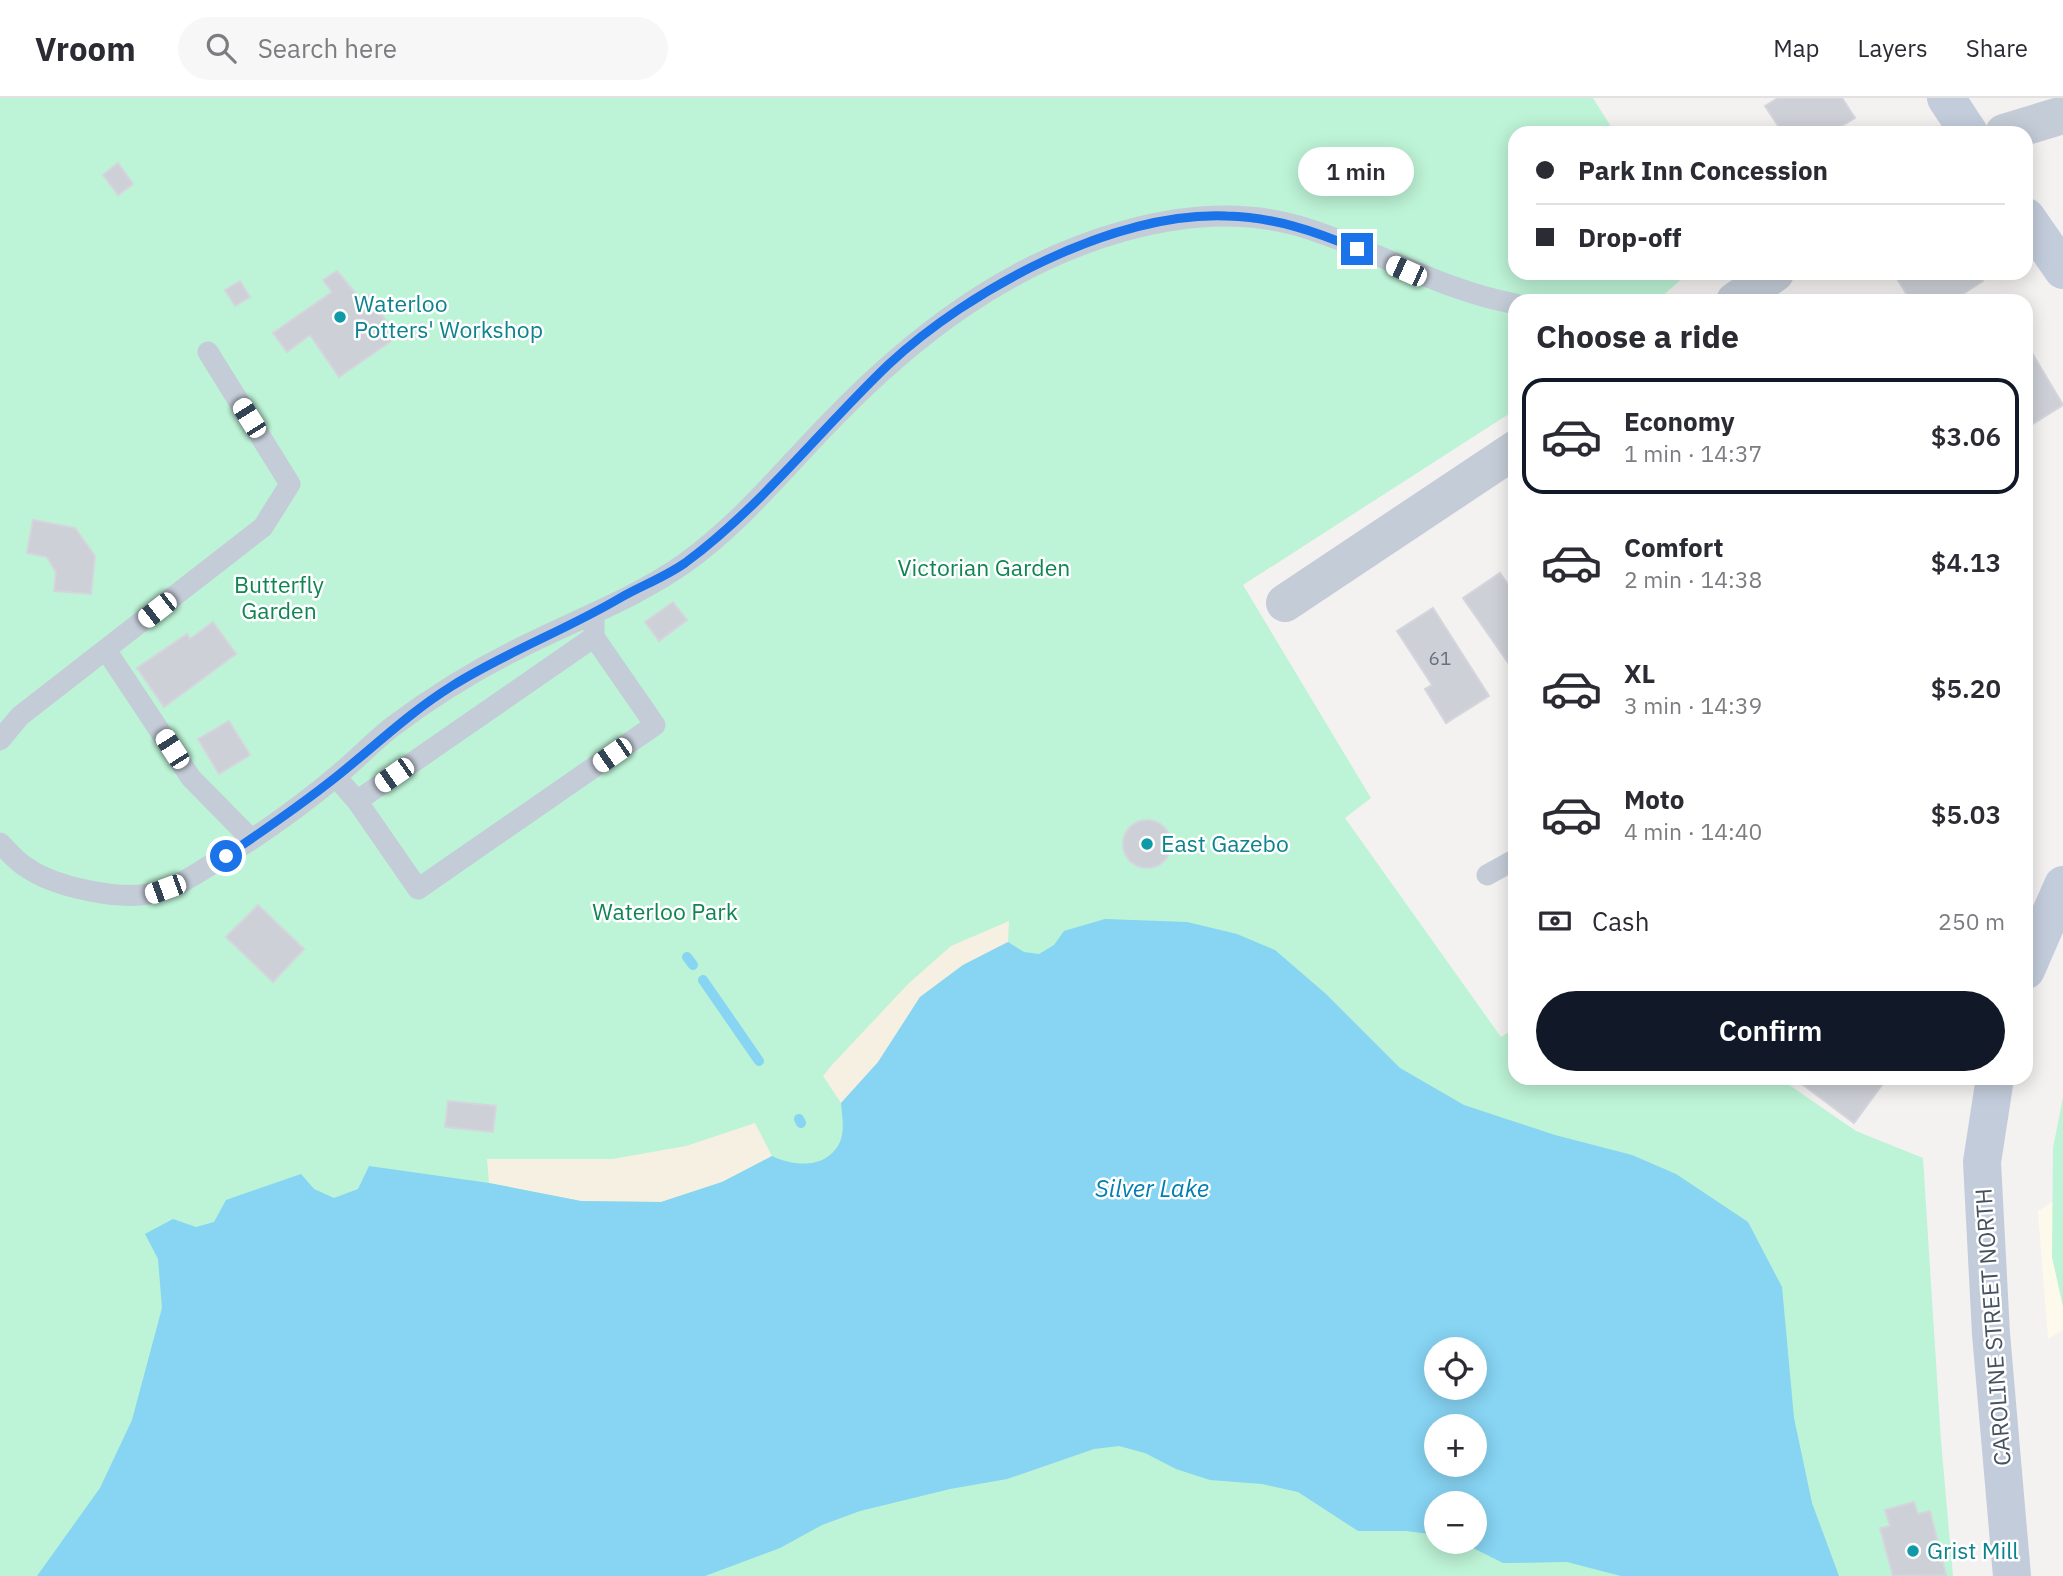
<!DOCTYPE html>
<meta charset="utf-8">
<style>
:root{--surface:#fff;--page:#f7f7f7;--text:#2b2b33;--muted:#7c7c81;--line:#e1e1e2;--accent:#111827}
body{margin:0;font-family:"IBM Plex Sans",sans-serif;background:var(--page);color:var(--text);height:100vh;display:flex;flex-direction:column;font-size:26px;white-space:nowrap}
*{box-sizing:border-box;margin:0}
p{font-size:23px;color:var(--muted)}
.icon{flex:none;width:38px;height:38px;fill:none;stroke:currentColor;stroke-width:2;stroke-linecap:round;stroke-linejoin:round}
.map{position:relative;flex:1;overflow:hidden}
.details{position:absolute;left:1508px;top:196px;width:525px;height:791px;display:flex;flex-direction:column;background:var(--surface);border-radius:21px;box-shadow:0 4px 18px #0003}
.details>*{flex:none}
.top-card{position:absolute;left:1508px;top:28px;width:525px;height:154px;border-radius:21px;box-shadow:0 4px 18px #0003;display:grid;align-content:center;height:154px;padding:0 28px;background:var(--surface)}
.tools{position:absolute;left:1424px;top:1239px;display:grid;gap:14px}
.tools a{display:grid;place-items:center;width:63px;height:63px;border-radius:50%;background:var(--surface);box-shadow:0 4px 18px #0003;font-size:35px}
.end{position:absolute;width:32px;height:32px;margin:-16px;border:9px solid #1a73e8;background:#fff;box-shadow:0 0 0 4px #fff}
.from{border-radius:50%}
.bubble{position:absolute;height:49px;border-radius:24px;background:var(--surface);box-shadow:0 4px 18px #0003;font-size:23px;font-weight:600;line-height:49px;text-align:center}
.car{position:absolute;width:21px;height:42px;margin:-21px -10px;border-radius:9px;box-shadow:0 0 5px 2px #0007;background:linear-gradient(#fff 24%,#345 0 40%,#fff 0 76%,#345 0 86%,#fff 0)}
.top-card b{display:flex;align-items:center;gap:24px;height:66px;font-size:26px}
.top-card b+b{border-top:2px solid var(--line)}
.top-card i{width:18px;height:18px;background:var(--text)}
ul{padding:0;list-style:none}
li{display:flex;align-items:center;gap:21px;height:116px;margin:0 14px 10px;padding:0 14px;border:4px solid transparent;border-radius:21px}
li div{flex:1}
li b{display:block;font-size:26px}
li em{font-style:normal;font-weight:600}
li.current{border-color:var(--accent)}
li>.icon{width:63px;height:63px;stroke-width:1.5}
h2{padding:0 28px;font-size:32px;line-height:84px}
.pay{display:flex;align-items:center;gap:18px;height:77px;padding:0 28px;font-size:26px}
.pay p{margin-inline-start:auto}
.action{display:flex;gap:14px;margin-top:auto;padding:14px 28px}
.action a{flex:1;height:80px;border-radius:42px;background:var(--accent);color:#fff;font-size:28px;font-weight:600;line-height:80px;text-align:center}
header{display:flex;align-items:center;gap:42px;box-sizing:border-box;height:98px;padding:0 35px;background:var(--surface);border-bottom:2px solid var(--line)}
header strong{font-size:33px}
nav{display:flex;gap:38px;margin-inline-start:auto;font-size:24px}
.search{width:490px;height:63px;background:var(--page);display:flex;align-items:center;gap:18px;box-sizing:border-box;padding:0 24px;border-radius:38px;color:var(--muted);font-size:26px}
.map>svg:first-child{display:block}
</style>
<header>
<strong>Vroom</strong>
<div class="search"><svg class="icon" aria-label="search" viewBox="0 0 24 24"><circle cx="10" cy="10" r="6"/><path d="M15 15l6 6"/></svg>Search here</div>
<nav><a>Map</a><a>Layers</a><a>Share</a></nav>
</header>
<div class="map">
<svg width="2063" height="1478" viewBox="0 0 2063 1478">
<rect width="100%" height="100%" fill="#f4f1f1"/>
<path fill="#fefaeb" d="M2063,1097V1232L2048,1241L2038,1113Z"/>
<path fill="#bdf3d6" fill-rule="evenodd" d="M0,0H1593L1615,35H1516V175H1688L1657,203H1516L1515,312L1243,487L1371,700L1345,720L1501,939L1515,930L1516,980H1779L1856,1033L1923,1060L1941,1343L1953,1478H0ZM1437,1251H1475V1290H1437ZM1437,1328H1475V1367H1437ZM1437,1405H1475V1444H1437Z
M2063,999V1209L2052,1159L2053,1050Z"/>
<path fill="#f5f0e1" d="M1009,823L1008,844L963,867L920,899L878,965L841,1005L823,978L831,968L908,886L951,848Z
M755,1025L772,1058L722,1084L661,1104L581,1103L489,1085L487,1061H612L686,1048Z"/>
<path fill="#87d4f3" fill-rule="evenodd" d="M1105,821L1187,824L1237,836L1275,852L1326,896L1400,970L1464,1007L1555,1037L1632,1057L1676,1076L1748,1124L1782,1189L1794,1320L1812,1405L1839,1478H1621L1567,1464L1503,1465L1461,1444H1475V1405H1437V1437L1406,1433H1358L1298,1394L1262,1386L1210,1382L1176,1371L1145,1355L1119,1348L1094,1351L1007,1381L950,1391L860,1413L822,1427L780,1450L705,1478H37L100,1390L132,1322L162,1210L158,1161L145,1136L173,1121L196,1129L214,1124L226,1102L301,1076L314,1091L334,1100L358,1091L369,1068L489,1085L581,1103L661,1104L722,1084L772,1058C795,1069 827,1071 840,1044C845,1032 842,1017 841,1005L878,964L920,899L963,867L1008,844L1024,854L1039,856L1054,847L1064,833ZM1437,1251H1475V1290H1437ZM1437,1328H1475V1367H1437Z"/>
<g fill="none" stroke-linecap="round" stroke-linejoin="round">
<path stroke="#87d4f3" stroke-width="10" d="M687,859L693,867
M703,882L759,963
M799,1021L801,1025"/>
</g>
<path fill="#cdd0d6" stroke="#d5d6dd" stroke-width="2" d="M1778,0H1842L1855,20L1835,32L1837,35H1783L1765,8Z
M118,65L133,86L118,97L103,77Z
M337,173L361,202L368,197L397,239L339,279L310,237L287,254L273,235L332,194L323,182Z
M1903,175H1978L1983,183L1952,203H1911L1896,179Z
M240,183L250,199L235,208L225,192Z
M2032,255L2063,307L2026,330V259Z
M33,422L75,430L95,458L91,496L54,493L56,474L47,459L27,455Z
M1500,475L1516,498V576L1463,500Z
M673,504L687,522L659,543L645,524Z
M1433,510L1489,598L1446,625L1425,591L1432,587L1397,533Z
M213,524L236,556L164,609L137,570L187,536L190,541Z
M229,623L250,657L219,676L198,641Z
M1123 746a24 24 0 1 1 48 0a24 24 0 1 1-48 0Z
M258,807L304,851L273,884L226,839Z
M1794,980H1887L1854,1025Z
M448,1003L496,1008L493,1034L445,1029Z
M1914,1404L1918,1416L1930,1413L1946,1477L1893,1478L1880,1430L1890,1428L1885,1412Z"/>
<g fill="none" stroke-linecap="round" stroke-linejoin="round">
<path stroke="#c4ccd7" stroke-width="21" d="M106,552L191,680L251,741
M0,642L20,618L263,429L290,386L208,254
M336,679L357,703L418,791L655,627L594,539V517
M357,703L594,539
M0,745C8,753 16,763 26,769C54,789 120,803 153,795C174,791 191,779 209,768C253,742 299,710 339,676C357,661 373,644 392,629C432,599 475,572 520,550C575,522 634,501 685,465C741,425 783,372 831,323C913,238 1008,165 1124,133C1181,117 1243,112 1299,128C1374,150 1438,192 1516,206
M1487,777L1516,761"/>
<path stroke="#c4ccd7" stroke-width="38" d="M2004,35L2063,17
M1735,203L1775,175
M1285,505L1516,351"/>
<path stroke="#c3ccdb" stroke-width="38" d="M1946,0L1969,35
M2026,119L2063,172
M2026,872L2063,787
M1995,980L1982,1064L1991,1236L2012,1478"/>
</g>
<g fill="none" stroke-linecap="round" stroke-linejoin="round">
<path stroke="#1a73e8" stroke-width="9" d="M226,758C263,733 301,707 336,679C375,648 410,614 452,588C506,554 566,532 620,500C641,488 665,479 685,465C761,409 820,332 888,267C968,192 1114,113 1227,118C1273,119 1315,133 1357,151"/>
</g>
<g fill="#0f9aa8" stroke="#fff" stroke-width="2.5">
<circle cx="340" cy="219" r="7"/>
<circle cx="1147" cy="746" r="7"/>
<circle cx="1913" cy="1453" r="7"/>
</g>
<g text-anchor="middle" stroke-width="5" stroke-linejoin="round" paint-order="stroke">
<g font-size="19" fill="#68727e">
<text x="1440" y="567">61</text>
</g>
<g font-size="23" fill="#0d838f" stroke="#fff" text-anchor="start">
<text x="354" y="214">Waterloo<tspan x="354" dy="26">Potters' Workshop</tspan></text>
<text x="1161" y="754">East Gazebo</text>
<text x="1927" y="1461">Grist Mill</text>
</g>
<g font-size="23" fill="#108453" stroke="#fff">
<text x="984" y="478">Victorian Garden</text>
<text x="279" y="495">Butterfly<tspan x="279" dy="26">Garden</tspan></text>
<text x="665" y="822">Waterloo Park</text>
</g>
<g font-size="23" fill="#475260" stroke="#fff">
<text transform="translate(1993 1229) rotate(-94)" y="8">CAROLINE STREET NORTH</text>
</g>
<g font-size="24" font-style="italic" fill="#027eb2" stroke="#fff">
<text x="1152" y="1099">Silver Lake</text>
</g>
</g>
</svg>
<div class="tools">
<a><svg class="icon" aria-label="locate" viewBox="0 0 24 24"><circle cx="12" cy="12" r="6"/><path d="M12 2v4M12 18v4M2 12h4M18 12h4"/></svg></a>
<a>+</a>
<a>−</a>
</div>
<i class="end from" style="left:226px;top:758px"></i>
<i class="end" style="left:1357px;top:151px"></i>
<div class="bubble" style="left:1298px;top:49px;width:116px">1 min</div>
<i class="car" style="left:1406px;top:173px;rotate:294deg"></i>
<i class="car" style="left:249px;top:320px;rotate:328deg"></i>
<i class="car" style="left:157px;top:512px;rotate:232deg"></i>
<i class="car" style="left:172px;top:651px;rotate:327deg"></i>
<i class="car" style="left:612px;top:657px;rotate:235deg"></i>
<i class="car" style="left:394px;top:677px;rotate:235deg"></i>
<i class="car" style="left:165px;top:791px;rotate:250deg"></i>
<div class="top-card">
<b><i class="from"></i>Park Inn Concession</b>
<b><i></i>Drop-off</b>
</div>
<section class="details">
<h2>Choose a ride</h2>
<ul>
<li class="current"><svg class="icon" aria-label="car" viewBox="0 0 24 24"><path d="M5 17H2v-5l4-1 3-4h7l3 4 3 1v5h-3M9 17h6M6 11h13"/><circle cx="7" cy="17" r="2"/><circle cx="17" cy="17" r="2"/></svg><div><b>Economy</b><p>1 min · 14:37</p></div><em>$3.06</em></li>
<li><svg class="icon" aria-label="car" viewBox="0 0 24 24"><path d="M5 17H2v-5l4-1 3-4h7l3 4 3 1v5h-3M9 17h6M6 11h13"/><circle cx="7" cy="17" r="2"/><circle cx="17" cy="17" r="2"/></svg><div><b>Comfort</b><p>2 min · 14:38</p></div><em>$4.13</em></li>
<li><svg class="icon" aria-label="car" viewBox="0 0 24 24"><path d="M5 17H2v-5l4-1 3-4h7l3 4 3 1v5h-3M9 17h6M6 11h13"/><circle cx="7" cy="17" r="2"/><circle cx="17" cy="17" r="2"/></svg><div><b>XL</b><p>3 min · 14:39</p></div><em>$5.20</em></li>
<li><svg class="icon" aria-label="car" viewBox="0 0 24 24"><path d="M5 17H2v-5l4-1 3-4h7l3 4 3 1v5h-3M9 17h6M6 11h13"/><circle cx="7" cy="17" r="2"/><circle cx="17" cy="17" r="2"/></svg><div><b>Moto</b><p>4 min · 14:40</p></div><em>$5.03</em></li>
</ul>
<div class="pay"><svg class="icon" aria-label="cash" viewBox="0 0 24 24"><path d="M3 7h18v10H3z"/><circle cx="12" cy="12" r="2"/></svg>Cash<p>250 m</p></div>
<div class="action"><a>Confirm</a></div>
</section>
</div>
